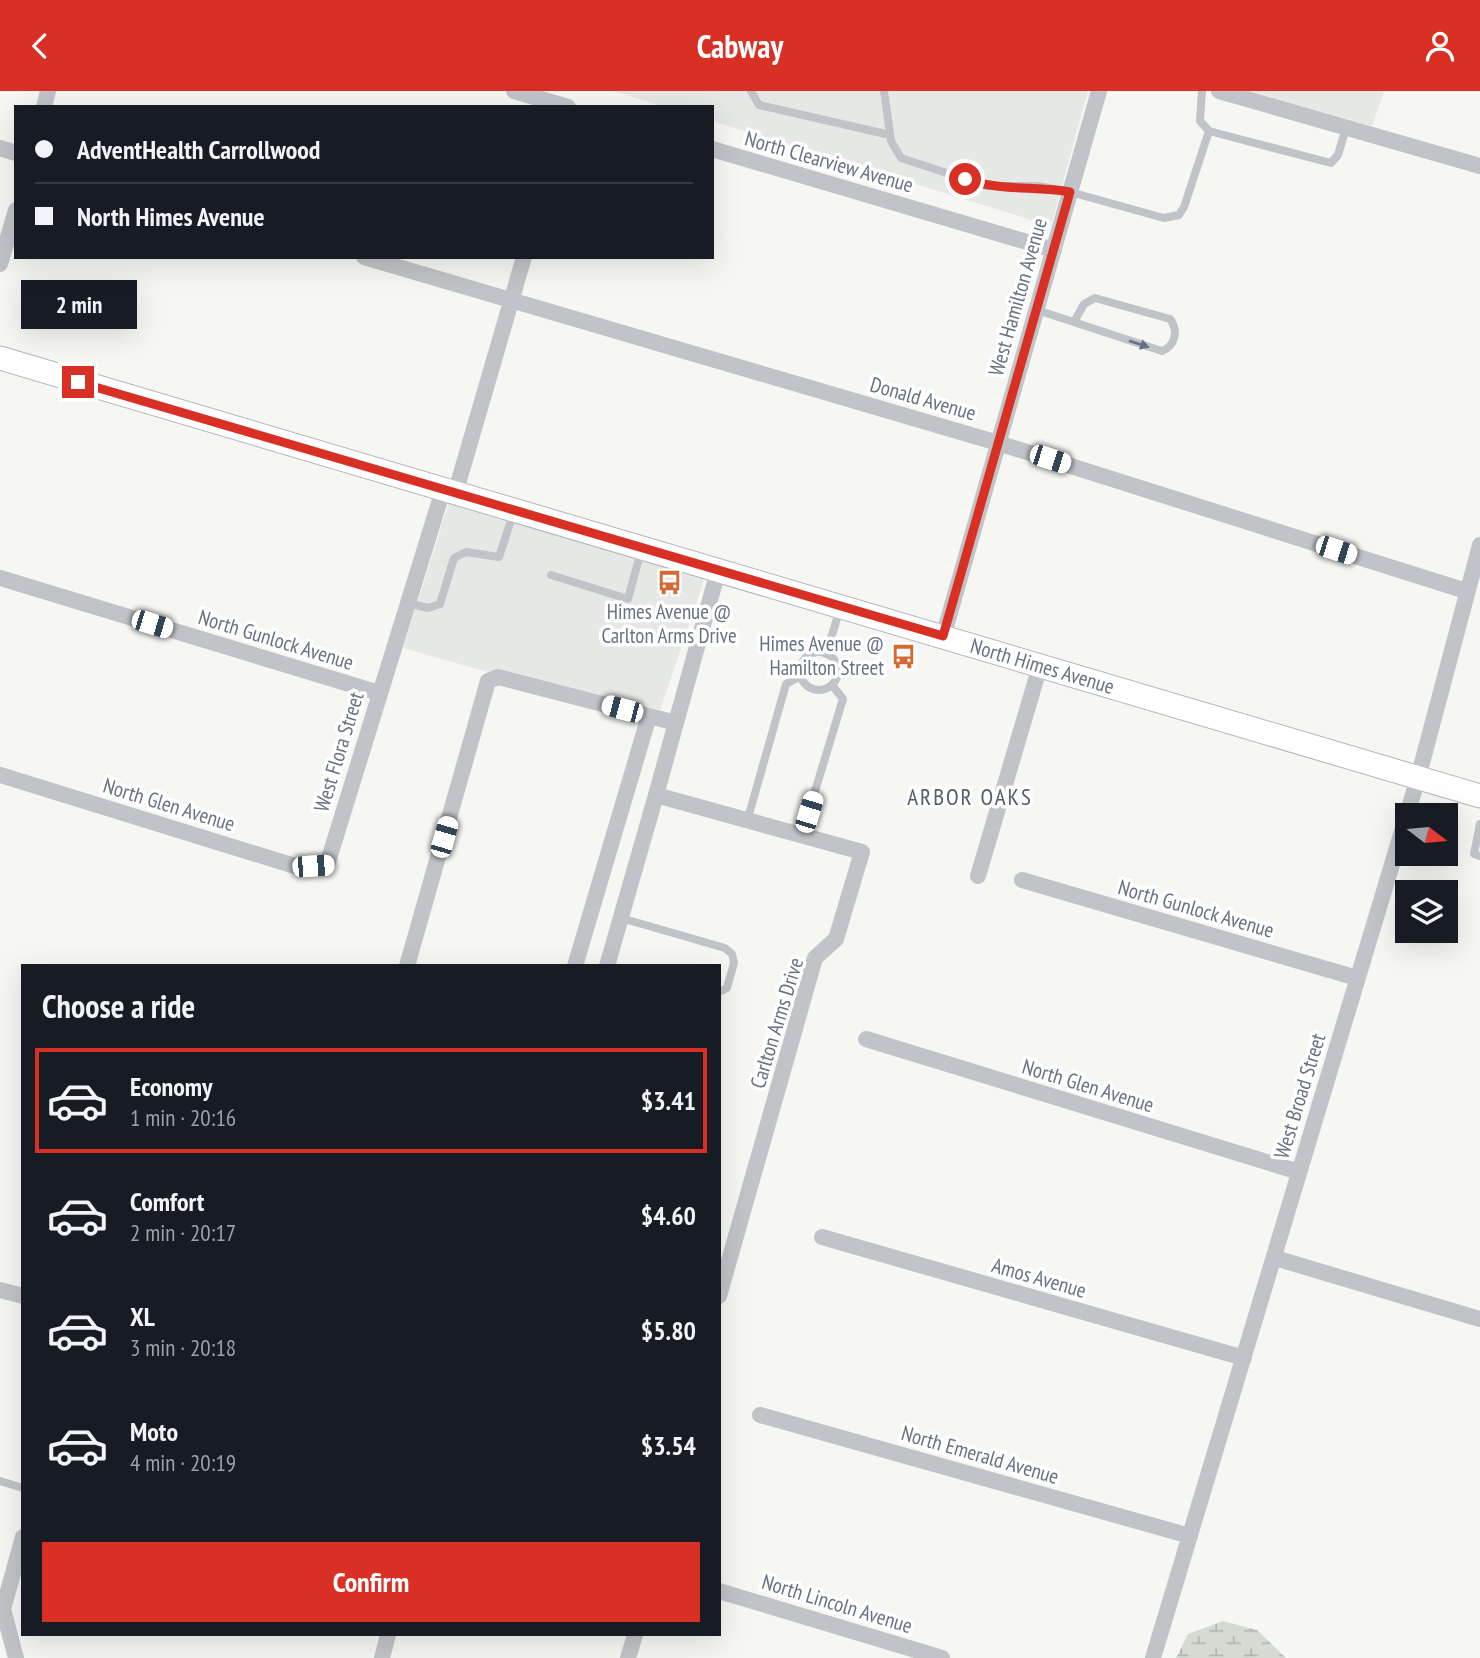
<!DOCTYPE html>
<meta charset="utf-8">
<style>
:root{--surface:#171b24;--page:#20242c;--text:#f1f3f6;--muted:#9ea1a6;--line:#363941;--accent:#d93025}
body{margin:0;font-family:"PT Sans Narrow",sans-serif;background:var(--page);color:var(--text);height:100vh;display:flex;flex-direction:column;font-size:26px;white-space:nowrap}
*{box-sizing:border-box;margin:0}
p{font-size:23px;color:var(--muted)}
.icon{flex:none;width:38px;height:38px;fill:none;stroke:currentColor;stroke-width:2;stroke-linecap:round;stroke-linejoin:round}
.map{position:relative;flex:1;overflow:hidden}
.panel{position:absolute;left:21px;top:873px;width:700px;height:672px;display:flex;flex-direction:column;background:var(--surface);border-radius:0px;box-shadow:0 7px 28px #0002}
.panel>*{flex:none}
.top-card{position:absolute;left:14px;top:14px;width:700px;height:154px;border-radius:0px;box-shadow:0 7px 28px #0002;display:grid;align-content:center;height:154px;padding:0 21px;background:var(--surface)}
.needle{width:46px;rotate:106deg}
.controls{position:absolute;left:1395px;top:712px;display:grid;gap:14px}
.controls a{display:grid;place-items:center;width:63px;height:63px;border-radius:0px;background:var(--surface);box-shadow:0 7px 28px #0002;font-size:35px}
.end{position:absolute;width:32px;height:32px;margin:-16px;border:9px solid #d93025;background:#fff;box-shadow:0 0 0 4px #fff}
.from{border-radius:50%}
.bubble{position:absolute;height:49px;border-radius:0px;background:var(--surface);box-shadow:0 7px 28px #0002;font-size:23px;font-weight:700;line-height:49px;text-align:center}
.car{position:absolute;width:21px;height:42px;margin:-21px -10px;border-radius:9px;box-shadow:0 0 5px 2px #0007;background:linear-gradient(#fff 24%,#345 0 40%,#fff 0 76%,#345 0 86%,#fff 0)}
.top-card b{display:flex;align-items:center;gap:24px;height:66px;font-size:26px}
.top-card b+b{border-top:2px solid var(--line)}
.top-card i{width:18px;height:18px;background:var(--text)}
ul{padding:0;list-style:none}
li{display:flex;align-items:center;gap:21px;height:105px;margin:0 14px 10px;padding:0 7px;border:4px solid transparent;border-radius:0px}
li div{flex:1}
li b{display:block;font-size:26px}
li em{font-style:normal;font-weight:700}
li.selected{border-color:var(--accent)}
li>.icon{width:63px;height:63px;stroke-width:1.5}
h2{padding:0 21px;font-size:32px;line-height:84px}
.primary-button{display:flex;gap:14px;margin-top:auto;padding:14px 21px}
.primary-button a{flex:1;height:80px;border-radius:0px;background:var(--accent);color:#fff;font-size:28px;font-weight:700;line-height:80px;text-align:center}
header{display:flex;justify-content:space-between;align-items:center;height:91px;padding:0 21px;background:var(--accent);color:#fff;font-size:32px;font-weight:700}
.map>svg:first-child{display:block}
</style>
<header><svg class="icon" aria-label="back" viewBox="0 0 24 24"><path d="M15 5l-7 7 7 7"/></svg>Cabway<svg class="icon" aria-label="person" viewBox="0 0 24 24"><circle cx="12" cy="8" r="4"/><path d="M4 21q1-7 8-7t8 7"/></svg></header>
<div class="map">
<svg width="1480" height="1567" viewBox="0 0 1480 1567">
<defs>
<pattern id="wetland-marsh" width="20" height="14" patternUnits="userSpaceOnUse" patternTransform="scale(1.75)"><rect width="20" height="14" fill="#d5dbd3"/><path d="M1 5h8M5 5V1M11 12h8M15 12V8" fill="none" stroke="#b1b6b1"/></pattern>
</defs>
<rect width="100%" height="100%" fill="#f6f6f3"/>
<path fill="#e6e8e6" d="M614,0H1088L1051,135L712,30V16H665Z
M1249,0H1384L1372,35Z
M449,411L704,489L660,619L500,578L488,581L403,557Z"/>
<path fill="url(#wetland-marsh)" d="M1223,1530L1257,1539L1286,1567H1176L1188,1543Z"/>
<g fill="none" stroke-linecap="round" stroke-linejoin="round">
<defs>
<g id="secondary">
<path id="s1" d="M0,267L1480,705"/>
</g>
</defs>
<use href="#secondary" stroke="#b2b6bb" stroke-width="25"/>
<path stroke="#c0c3c7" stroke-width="8" d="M751,0L759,14L890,44
M884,0L891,50L901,67L986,95H1038L1070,101L1164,127L1179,124L1184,116L1209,40L1331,72L1338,64L1346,37
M1202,0L1200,30L1209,40
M1037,219L1162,260C1175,255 1179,240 1170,228L1095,207L1084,213L1074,231
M551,484L628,508L641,460
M408,512L428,517L440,513L454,467L466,461L499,466L513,423
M800 580a19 19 0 1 1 38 0a19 19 0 1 1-38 0Z
M826,563L840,518
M748,727L786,593L801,585
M1480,733L1474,763L1480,765
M802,743L843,608L832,594
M621,827L725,857L732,863L734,872L727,897L719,901
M0,1390L23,1397"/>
<path stroke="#c0c3c7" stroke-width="16" d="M514,0L568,16
M1219,0L1480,75
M44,16L48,0
M0,57L16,62
M712,58L1054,159
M364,166L998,352L1466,500
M0,173L16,119
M455,403L524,166
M718,480L656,704L862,761L836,848L815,867L719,1205
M0,487L379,602
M943,546L1099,0
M0,684L298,776L327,774L443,399
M978,785L1040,575
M1022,789L1357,887
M407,875L488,590L498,586L676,632
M575,875L649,625
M607,875L656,704
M866,948L1299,1081
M822,1146L1244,1267
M1275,1167L1480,1228
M0,1199L23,1205
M760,1324L1190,1445
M719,1500L942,1567
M16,1567L3,1518L23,1446
M382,1567L388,1544
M628,1567L635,1544
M1153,1567L1418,687L1480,454"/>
<use href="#secondary" stroke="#fff" stroke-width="23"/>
</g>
<defs><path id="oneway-solid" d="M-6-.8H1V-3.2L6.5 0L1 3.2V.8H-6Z" transform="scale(1.75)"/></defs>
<use fill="#677382" href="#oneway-solid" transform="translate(1139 253) rotate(18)"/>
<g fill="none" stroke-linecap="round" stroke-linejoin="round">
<path stroke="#d93025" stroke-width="9" d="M78,291L943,545L1070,101C1035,95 999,100 965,88"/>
</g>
<defs>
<symbol id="bus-bare" viewBox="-9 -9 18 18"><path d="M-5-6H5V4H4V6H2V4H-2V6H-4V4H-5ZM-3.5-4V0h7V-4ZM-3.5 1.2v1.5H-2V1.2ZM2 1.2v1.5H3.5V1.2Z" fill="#d56934" stroke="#fff" stroke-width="2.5" paint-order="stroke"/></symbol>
</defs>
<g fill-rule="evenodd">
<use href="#bus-bare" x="652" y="474" width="35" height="35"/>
<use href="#bus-bare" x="886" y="548" width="35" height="35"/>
</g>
<g text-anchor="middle" stroke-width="7" stroke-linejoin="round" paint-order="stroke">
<g font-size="21" fill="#677382" stroke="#fff">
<text transform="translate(829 71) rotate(16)" y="7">North Clearview Avenue</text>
<text transform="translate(1018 206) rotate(-74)" y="7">West Hamilton Avenue</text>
<text transform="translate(923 308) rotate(16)" y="7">Donald Avenue</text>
<text transform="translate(276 549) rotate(17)" y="7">North Gunlock Avenue</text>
<text dy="7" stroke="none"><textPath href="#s1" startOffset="1087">North Himes Avenue</textPath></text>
<text transform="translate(339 661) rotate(-73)" y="7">West Flora Street</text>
<text transform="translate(169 714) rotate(17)" y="7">North Glen Avenue</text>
<text transform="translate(1196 818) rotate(16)" y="7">North Gunlock Avenue</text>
<text transform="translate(777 932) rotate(-73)" y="7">Carlton Arms Drive</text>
<text transform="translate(1088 995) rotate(17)" y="7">North Glen Avenue</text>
<text transform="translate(1300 1005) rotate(-73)" y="7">West Broad Street</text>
<text transform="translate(1039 1187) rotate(16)" y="7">Amos Avenue</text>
<text transform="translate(980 1364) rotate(16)" y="7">North Emerald Avenue</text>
<text transform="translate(837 1513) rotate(17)" y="7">North Lincoln Avenue</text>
</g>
<g font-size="21" fill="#677382" stroke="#fff">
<text x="669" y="528">Himes Avenue @<tspan x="669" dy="24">Carlton Arms Drive</tspan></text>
<text x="884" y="560" text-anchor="end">Himes Avenue @<tspan x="884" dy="24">Hamilton Street</tspan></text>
</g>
<g font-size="23" letter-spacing="2" fill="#555d67" stroke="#fff">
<text x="970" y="714">ARBOR OAKS</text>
</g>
</g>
</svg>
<div class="controls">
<a><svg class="needle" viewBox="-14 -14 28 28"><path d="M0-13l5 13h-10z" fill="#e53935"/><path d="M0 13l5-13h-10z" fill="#9ea1a6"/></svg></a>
<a><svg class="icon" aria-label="layers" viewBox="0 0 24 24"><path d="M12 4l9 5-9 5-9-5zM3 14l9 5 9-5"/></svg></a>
</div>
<i class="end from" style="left:965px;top:88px"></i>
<i class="end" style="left:78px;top:291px"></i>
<div class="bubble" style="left:21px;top:189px;width:116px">2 min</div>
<i class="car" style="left:1050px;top:368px;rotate:108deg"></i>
<i class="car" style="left:1336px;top:459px;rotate:108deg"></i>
<i class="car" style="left:152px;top:533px;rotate:107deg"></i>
<i class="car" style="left:622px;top:618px;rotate:285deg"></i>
<i class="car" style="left:809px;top:721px;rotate:17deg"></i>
<i class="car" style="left:444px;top:746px;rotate:16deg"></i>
<i class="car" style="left:313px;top:775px;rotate:86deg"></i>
<div class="top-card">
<b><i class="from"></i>AdventHealth Carrollwood</b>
<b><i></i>North Himes Avenue</b>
</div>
<section class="panel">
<h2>Choose a ride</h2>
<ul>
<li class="selected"><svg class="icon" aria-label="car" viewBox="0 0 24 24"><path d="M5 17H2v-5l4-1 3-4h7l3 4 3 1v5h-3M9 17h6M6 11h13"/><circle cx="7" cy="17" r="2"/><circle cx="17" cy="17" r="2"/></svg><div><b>Economy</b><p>1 min · 20:16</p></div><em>$3.41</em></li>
<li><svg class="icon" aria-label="car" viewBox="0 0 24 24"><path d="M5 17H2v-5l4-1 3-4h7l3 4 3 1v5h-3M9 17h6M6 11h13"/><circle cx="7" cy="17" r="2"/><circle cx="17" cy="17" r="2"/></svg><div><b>Comfort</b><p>2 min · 20:17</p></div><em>$4.60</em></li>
<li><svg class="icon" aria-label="car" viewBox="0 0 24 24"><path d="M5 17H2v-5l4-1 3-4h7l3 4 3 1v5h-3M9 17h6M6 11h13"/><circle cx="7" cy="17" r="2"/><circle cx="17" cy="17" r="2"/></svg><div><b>XL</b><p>3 min · 20:18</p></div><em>$5.80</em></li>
<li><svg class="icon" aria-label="car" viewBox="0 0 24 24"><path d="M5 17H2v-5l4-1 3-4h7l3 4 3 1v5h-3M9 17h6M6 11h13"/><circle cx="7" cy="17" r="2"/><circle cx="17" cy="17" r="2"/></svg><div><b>Moto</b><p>4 min · 20:19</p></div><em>$3.54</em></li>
</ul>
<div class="primary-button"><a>Confirm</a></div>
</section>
</div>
